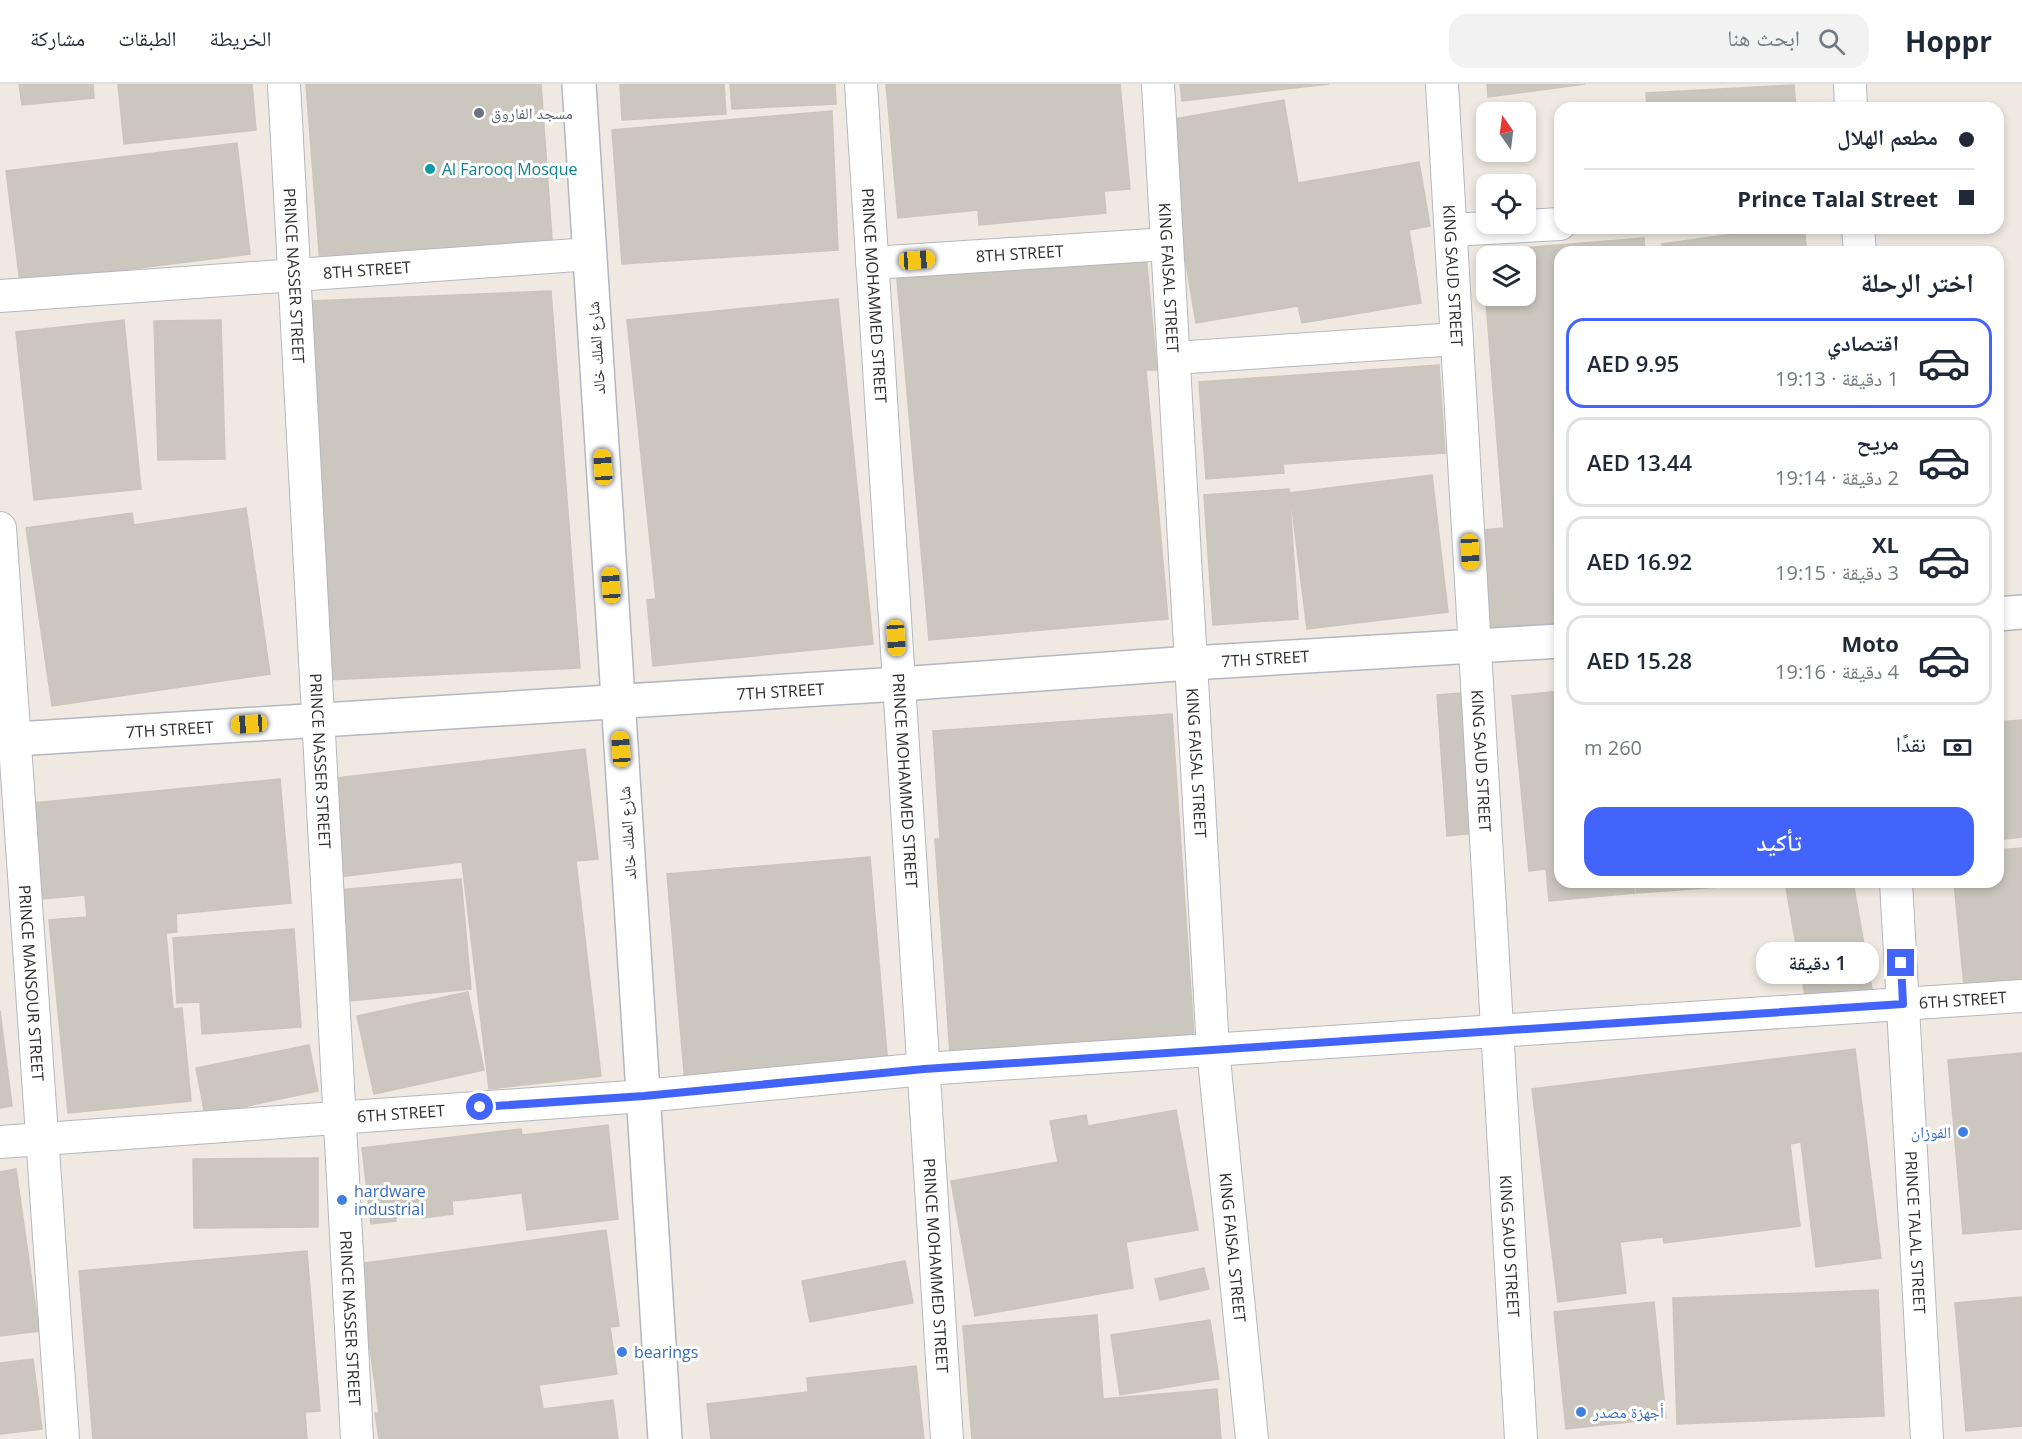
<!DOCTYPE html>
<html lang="ar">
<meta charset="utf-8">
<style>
:root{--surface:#fff;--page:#f2f2f3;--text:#1f2937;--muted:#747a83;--line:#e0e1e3;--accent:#4264fb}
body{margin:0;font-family:"Open Sans","Noto Naskh Arabic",sans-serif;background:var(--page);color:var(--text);direction:rtl;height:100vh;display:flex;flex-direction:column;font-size:22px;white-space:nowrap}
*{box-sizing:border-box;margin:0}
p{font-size:20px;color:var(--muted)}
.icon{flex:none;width:33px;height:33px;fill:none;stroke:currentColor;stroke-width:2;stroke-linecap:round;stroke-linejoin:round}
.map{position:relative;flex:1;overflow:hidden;direction:ltr}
.panel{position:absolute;left:1554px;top:162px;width:450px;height:642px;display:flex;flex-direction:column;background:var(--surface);border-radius:18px;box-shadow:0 3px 9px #0003;direction:rtl}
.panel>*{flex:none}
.banner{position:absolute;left:1554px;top:18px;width:450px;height:132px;border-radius:18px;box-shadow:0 3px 9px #0003;direction:rtl;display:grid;align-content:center;height:132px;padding:0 30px;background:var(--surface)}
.needle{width:39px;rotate:346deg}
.buttons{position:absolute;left:1476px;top:18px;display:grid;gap:12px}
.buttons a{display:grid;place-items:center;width:60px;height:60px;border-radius:12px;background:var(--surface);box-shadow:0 3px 9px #0003;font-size:30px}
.end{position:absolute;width:27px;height:27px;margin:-14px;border:8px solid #4264fb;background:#fff;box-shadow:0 0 0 3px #fff}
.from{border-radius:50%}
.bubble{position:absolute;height:42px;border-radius:18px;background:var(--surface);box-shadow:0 3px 9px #0003;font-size:20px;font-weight:600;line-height:42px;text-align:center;direction:rtl}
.car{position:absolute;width:18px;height:36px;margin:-18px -9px;border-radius:8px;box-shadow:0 0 4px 2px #0007;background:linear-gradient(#f5c518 24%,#345 0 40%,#f5c518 0 76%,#345 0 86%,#f5c518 0)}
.banner b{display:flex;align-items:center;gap:21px;height:57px;font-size:22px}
.banner b+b{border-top:2px solid var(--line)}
.banner i{width:15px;height:15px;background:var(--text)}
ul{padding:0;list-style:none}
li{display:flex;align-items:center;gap:18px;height:90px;margin:0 12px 9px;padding:0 18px;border:3px solid var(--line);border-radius:18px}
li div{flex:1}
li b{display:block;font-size:22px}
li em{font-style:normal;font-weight:600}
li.active{border-color:var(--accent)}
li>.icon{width:54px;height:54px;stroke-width:1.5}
h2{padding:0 30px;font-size:27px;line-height:72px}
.pay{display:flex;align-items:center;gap:15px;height:66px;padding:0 30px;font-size:22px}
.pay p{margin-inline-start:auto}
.cta{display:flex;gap:12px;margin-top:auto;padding:12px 30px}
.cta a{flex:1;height:69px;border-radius:18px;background:var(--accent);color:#fff;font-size:24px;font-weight:600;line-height:69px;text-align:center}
header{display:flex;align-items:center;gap:36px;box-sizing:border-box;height:84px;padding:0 30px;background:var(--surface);border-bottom:2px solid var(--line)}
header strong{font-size:28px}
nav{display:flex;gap:33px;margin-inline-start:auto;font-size:21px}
.search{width:420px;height:54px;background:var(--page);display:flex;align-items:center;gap:15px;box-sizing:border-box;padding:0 21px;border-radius:18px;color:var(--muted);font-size:22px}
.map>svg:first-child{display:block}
</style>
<header>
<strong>Hoppr</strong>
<div class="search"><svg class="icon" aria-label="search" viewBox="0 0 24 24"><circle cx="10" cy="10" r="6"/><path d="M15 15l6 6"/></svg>ابحث هنا</div>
<nav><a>الخريطة</a><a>الطبقات</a><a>مشاركة</a></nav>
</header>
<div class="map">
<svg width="2022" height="1355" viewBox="0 0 2022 1355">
<rect width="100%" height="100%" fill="#efe9e1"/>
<path fill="#cbc7bf" stroke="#cbc5ba" stroke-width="1.5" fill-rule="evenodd" d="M19,0H93L94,14L22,21Z
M118,0H252L256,46L124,60Z
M306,0H541L553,169L320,180Z
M620,0H724L726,30L622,36Z
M730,0H835L836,20L732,25Z
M886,0H1120L1130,105L1104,107L1106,129L979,141L978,126L898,134Z
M1180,0H1329L1182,17Z
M1487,0H1585L1488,13Z
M1794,1L1796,24H1647L1646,9Z
M1284,16L1298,99L1419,78L1430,142L1409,146L1421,219L1302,239L1298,222L1196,239L1162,37Z
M832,27L838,166L622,180L612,46Z
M237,59L250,170L20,199L6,87Z
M1776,144H1804L1807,168H1663L1662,160Z
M1644,154L1645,168H1560V553L1492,559L1483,446L1504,444L1482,167ZM1486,172H1526V212H1486Z
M1146,172L1157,286H1146L1168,535L929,556L897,195Z
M551,207L580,584L326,596L311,217Z
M838,215L873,560L653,582L647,516L656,515L627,236Z
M124,236L141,405L34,416L16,248Z
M221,236L225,375L158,376L154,237Z
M1439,281L1445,369L1283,380L1284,389L1206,395L1199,298Z
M1432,391L1448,528L1307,545L1290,409Z
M1289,405L1298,535L1213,541L1204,411Z
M246,424L270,590L52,622L26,444L132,429L134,441Z
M1560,607V798H1634L1635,809L1549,817L1546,785L1529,787L1512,612Z
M1462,609L1475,749L1447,752L1437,611Z
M1172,630L1194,953L950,970L935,755H940L933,647Z
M2022,636V753L1998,756V638Z
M585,665L598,775L576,777L601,992L489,1005L462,778L339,793L328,695Z
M280,695L291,819L176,830L177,848L166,849L173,925L182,924L191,1017L68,1029L49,836L87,833L85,811L42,815L33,719Z
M2022,764V896L1964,902L1954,798H1998V766Z
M870,773L888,982L685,1000L667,790Z
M461,795L471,905L349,917L339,806Z
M1636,798H1761V800L1637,809Z
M1785,798H1853L1873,911L1807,923Z
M294,845L301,943L202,950L200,918L177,919L173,854Z
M468,908L484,986L374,1010L357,932Z
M0,927L12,1022L0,1024Z
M309,961L318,1007L205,1031L196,984Z
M1855,965L1881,1174L1816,1183L1801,1058L1790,1060L1800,1142L1664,1159L1663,1153L1620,1158L1626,1209L1558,1218L1532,1005Z
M2022,969V1145L1963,1150L1948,976Z
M1176,1026L1198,1146L1126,1158L1133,1204L975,1232L951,1097L1058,1078L1050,1037L1086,1031L1088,1042Z
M608,1041L618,1135L527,1146L522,1109L452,1117L453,1130L423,1134L422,1128L396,1131V1137L371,1140L362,1064L521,1045L522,1051Z
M318,1074V1143L194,1144L193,1075Z
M16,1085L39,1247L0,1252V1088Z
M606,1146L619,1242L610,1243L617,1290L539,1301L543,1325L613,1316L618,1355H379L375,1329H379L358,1180Z
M307,1167L320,1327L305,1328L307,1355H93L79,1187Z
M905,1177L913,1219L810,1238L802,1197Z
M1204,1184L1209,1205L1160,1216L1155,1195Z
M1878,1206L1884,1332L1677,1340L1673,1214Z
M2022,1213V1342L1966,1347L1955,1219Z
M1654,1218L1666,1334L1566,1345L1554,1228Z
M1097,1231L1103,1315L1217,1305L1221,1355H972L963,1242Z
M1210,1236L1219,1295L1120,1311L1111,1251Z
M33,1275L42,1345L0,1350V1279Z
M916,1282L924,1355H711L707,1320L808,1308L807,1294Z"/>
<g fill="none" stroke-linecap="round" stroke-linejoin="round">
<defs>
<g id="street">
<path id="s1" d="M284,0L357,1355"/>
<path id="s2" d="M861,0L947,1355"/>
<path id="s3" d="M1158,0L1213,965L1252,1355"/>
<path id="s4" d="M1442,0L1521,1355"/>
<path d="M1850,0L1851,24"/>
<path d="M1858,144L1860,168"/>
<path d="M1451,146L1560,140"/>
<path id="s5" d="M872,179L1167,160"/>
<path id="s6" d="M0,212L590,170"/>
<path d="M1174,274L1457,255"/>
<path id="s7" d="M0,444L63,1355"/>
<path id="s8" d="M1896,798L1927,1355"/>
<path id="s9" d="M0,1058L644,1012L924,985L2022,912"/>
</g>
<g id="secondary">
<path d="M579,0L665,1355"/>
<path d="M1998,530L2022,528"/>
<path id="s10" d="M0,656L899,600L1191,579L1560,557"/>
</g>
</defs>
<use href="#street" stroke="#b4b7c1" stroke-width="34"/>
<use href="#secondary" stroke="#b4b7c1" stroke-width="36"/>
<use href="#street" stroke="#fff" stroke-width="32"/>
<use href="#secondary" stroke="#fff" stroke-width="33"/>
</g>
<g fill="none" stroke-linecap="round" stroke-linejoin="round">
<path stroke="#4264fb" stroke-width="8" d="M480,1023L644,1012L924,985L1903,920L1901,879"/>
</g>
<circle fill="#6b7280" stroke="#fff" stroke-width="2" cx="479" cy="29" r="6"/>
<circle fill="#0f9aa8" stroke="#fff" stroke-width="2" cx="430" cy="85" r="6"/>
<g fill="#3f7fe0" stroke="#fff" stroke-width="2">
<circle cx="1963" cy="1048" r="6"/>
<circle cx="342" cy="1116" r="6"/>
<circle cx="622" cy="1268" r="6"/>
<circle cx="1581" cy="1328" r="6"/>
</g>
<g text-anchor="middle" stroke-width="6" stroke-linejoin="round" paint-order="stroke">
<g font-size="16" fill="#5b616d" stroke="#fff" text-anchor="start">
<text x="491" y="35">مسجد الفاروق</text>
</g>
<g font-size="16" fill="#0d838f" stroke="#fff" text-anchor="start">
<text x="442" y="91">Al Farooq Mosque</text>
</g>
<g font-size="16" fill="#2e2e2e" stroke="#fff">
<text dy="6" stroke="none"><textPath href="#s5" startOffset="148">8TH STREET</textPath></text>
<text dy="6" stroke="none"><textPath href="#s6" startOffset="368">8TH STREET</textPath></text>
<text dy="6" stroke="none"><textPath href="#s1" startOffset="192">PRINCE NASSER STREET</textPath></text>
<text dy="6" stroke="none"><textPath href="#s4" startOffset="192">KING SAUD STREET</textPath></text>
<text dy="6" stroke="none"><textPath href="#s3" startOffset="194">KING FAISAL STREET</textPath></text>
<text dy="6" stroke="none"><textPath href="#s2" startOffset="212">PRINCE MOHAMMED STREET</textPath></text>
<text transform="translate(596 264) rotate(-94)" y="6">شارع الملك خالد</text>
<text dy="6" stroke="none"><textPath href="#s10" startOffset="1268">7TH STREET</textPath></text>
<text dy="6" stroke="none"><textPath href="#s10" startOffset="782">7TH STREET</textPath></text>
<text dy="6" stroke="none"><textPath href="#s10" startOffset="170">7TH STREET</textPath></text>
<text dy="6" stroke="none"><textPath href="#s1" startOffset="678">PRINCE NASSER STREET</textPath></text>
<text dy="6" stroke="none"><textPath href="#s4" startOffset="678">KING SAUD STREET</textPath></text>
<text dy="6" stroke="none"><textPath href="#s3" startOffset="680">KING FAISAL STREET</textPath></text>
<text dy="6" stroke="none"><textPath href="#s2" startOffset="698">PRINCE MOHAMMED STREET</textPath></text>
<text transform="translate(627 749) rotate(-94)" y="6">شارع الملك خالد</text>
<text dy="6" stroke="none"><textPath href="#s7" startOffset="456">PRINCE MANSOUR STREET</textPath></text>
<text dy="6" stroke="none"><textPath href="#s9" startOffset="1968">6TH STREET</textPath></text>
<text dy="6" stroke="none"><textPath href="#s9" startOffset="402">6TH STREET</textPath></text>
<text dy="6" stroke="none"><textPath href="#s8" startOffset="351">PRINCE TALAL STREET</textPath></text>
<text dy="6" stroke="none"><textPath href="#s3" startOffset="1166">KING FAISAL STREET</textPath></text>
<text dy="6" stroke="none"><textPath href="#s4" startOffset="1164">KING SAUD STREET</textPath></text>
<text dy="6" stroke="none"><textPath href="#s2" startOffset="1184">PRINCE MOHAMMED STREET</textPath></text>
<text dy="6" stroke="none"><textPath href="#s1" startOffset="1236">PRINCE NASSER STREET</textPath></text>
</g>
<g font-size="16" fill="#366cbe" stroke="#fff" text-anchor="start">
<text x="1951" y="1054" text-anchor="end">الفوزان</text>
<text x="354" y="1113">hardware<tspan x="354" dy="18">industrial</tspan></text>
<text x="634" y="1274">bearings</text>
<text x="1593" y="1334">أجهزة مصدر</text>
</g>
</g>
</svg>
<div class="buttons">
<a><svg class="needle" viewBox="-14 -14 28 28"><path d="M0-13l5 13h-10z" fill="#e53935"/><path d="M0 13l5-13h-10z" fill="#747a83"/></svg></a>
<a><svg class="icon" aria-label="locate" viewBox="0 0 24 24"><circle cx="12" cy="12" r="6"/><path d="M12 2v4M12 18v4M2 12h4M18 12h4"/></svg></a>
<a><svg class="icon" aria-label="layers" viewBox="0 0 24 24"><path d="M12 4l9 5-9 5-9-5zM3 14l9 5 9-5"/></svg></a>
</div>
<i class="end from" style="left:480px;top:1023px"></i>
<i class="end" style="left:1901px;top:879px"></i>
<div class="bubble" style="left:1756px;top:858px;width:123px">1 دقيقة</div>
<i class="car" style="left:917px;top:176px;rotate:86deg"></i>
<i class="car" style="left:603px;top:383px;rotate:356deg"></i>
<i class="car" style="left:1470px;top:468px;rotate:177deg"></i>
<i class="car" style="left:611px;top:501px;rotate:356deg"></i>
<i class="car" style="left:896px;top:554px;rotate:176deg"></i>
<i class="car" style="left:249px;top:640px;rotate:266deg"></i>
<i class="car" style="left:621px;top:665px;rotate:356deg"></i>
<div class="banner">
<b><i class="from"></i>مطعم الهلال</b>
<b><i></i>Prince Talal Street</b>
</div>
<section class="panel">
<h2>اختر الرحلة</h2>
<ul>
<li class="active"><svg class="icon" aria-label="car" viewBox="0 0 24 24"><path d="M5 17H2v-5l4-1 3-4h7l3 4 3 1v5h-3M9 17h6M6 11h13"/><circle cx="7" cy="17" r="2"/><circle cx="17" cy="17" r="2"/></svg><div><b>اقتصادي</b><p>1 دقيقة · 19:13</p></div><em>AED 9.95</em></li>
<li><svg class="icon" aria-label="car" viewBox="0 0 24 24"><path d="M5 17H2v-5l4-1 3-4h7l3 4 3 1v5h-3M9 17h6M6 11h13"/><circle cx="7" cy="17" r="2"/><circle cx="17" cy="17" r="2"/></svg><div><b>مريح</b><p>2 دقيقة · 19:14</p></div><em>AED 13.44</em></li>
<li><svg class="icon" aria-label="car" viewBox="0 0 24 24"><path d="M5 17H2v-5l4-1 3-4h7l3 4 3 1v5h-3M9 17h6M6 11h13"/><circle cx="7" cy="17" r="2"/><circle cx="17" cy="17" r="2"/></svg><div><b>XL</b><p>3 دقيقة · 19:15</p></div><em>AED 16.92</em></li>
<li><svg class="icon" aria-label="car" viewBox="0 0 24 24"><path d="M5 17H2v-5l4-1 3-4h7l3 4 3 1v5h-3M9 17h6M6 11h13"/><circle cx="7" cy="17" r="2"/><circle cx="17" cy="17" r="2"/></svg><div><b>Moto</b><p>4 دقيقة · 19:16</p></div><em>AED 15.28</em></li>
</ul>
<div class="pay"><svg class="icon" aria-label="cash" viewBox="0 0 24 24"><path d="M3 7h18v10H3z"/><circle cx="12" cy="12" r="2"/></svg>نقدًا<p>260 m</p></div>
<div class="cta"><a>تأكيد</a></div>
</section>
</div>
